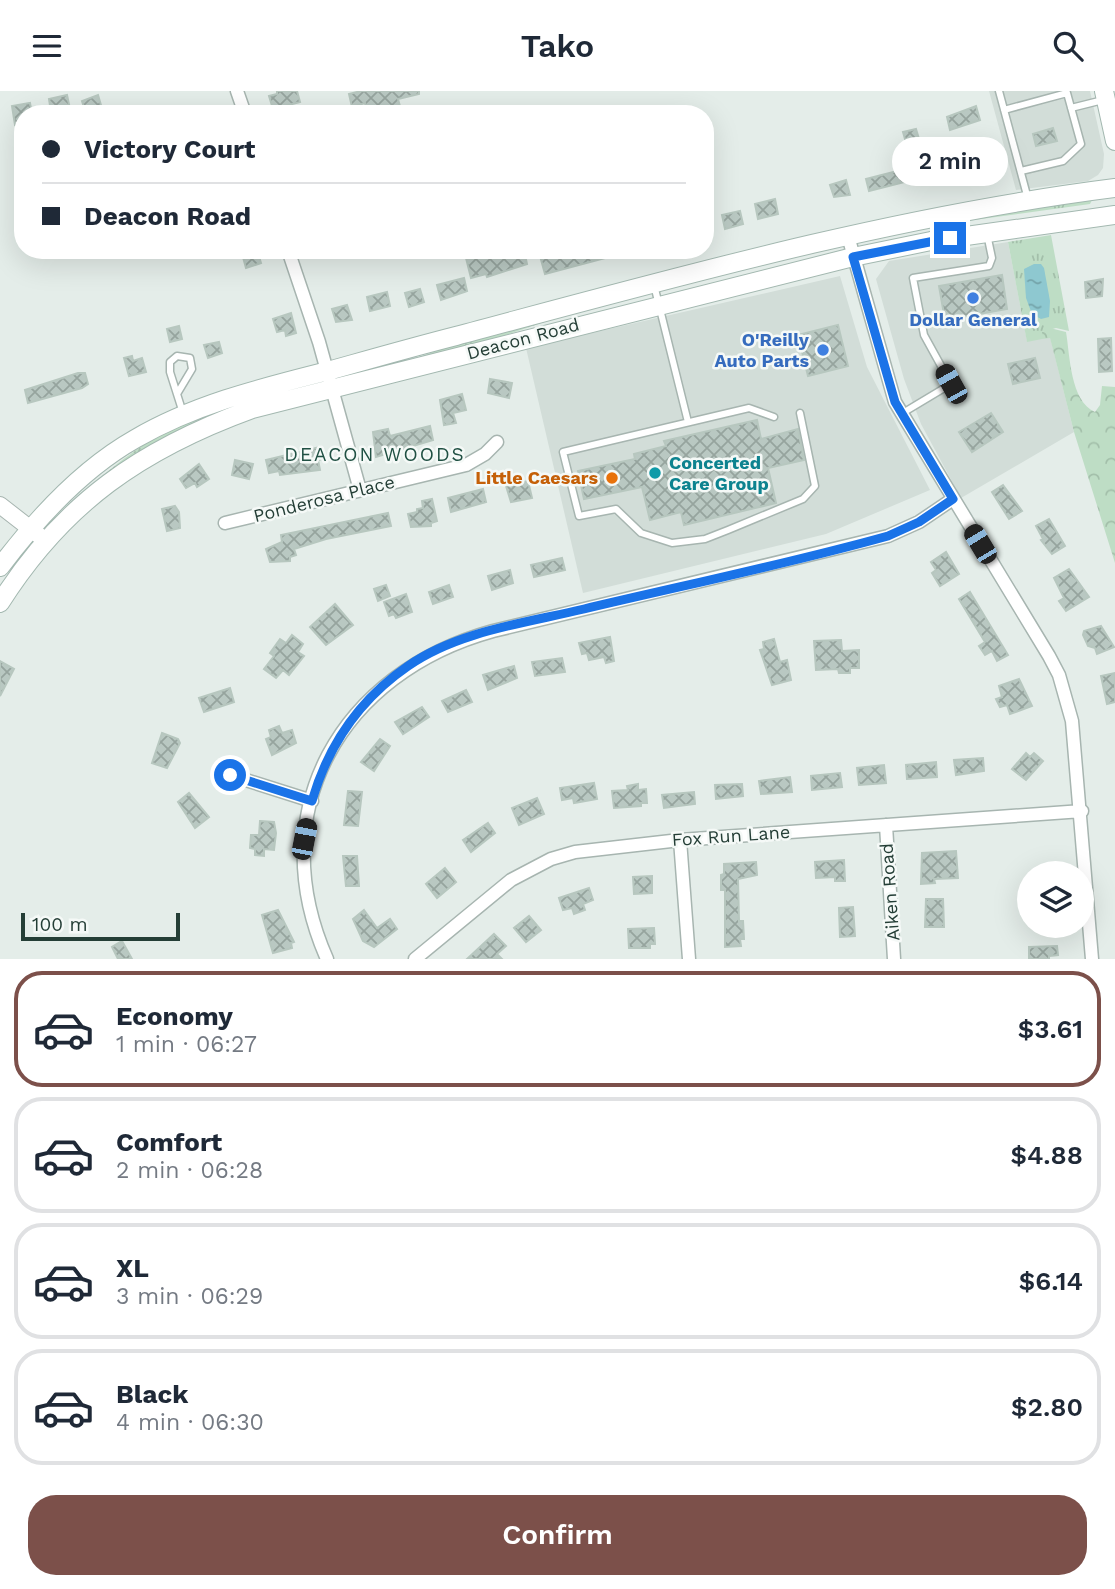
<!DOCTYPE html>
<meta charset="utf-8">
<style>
:root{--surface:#fff;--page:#f2f2f3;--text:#1f2937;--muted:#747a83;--line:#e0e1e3;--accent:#7c504a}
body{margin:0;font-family:"Work Sans",sans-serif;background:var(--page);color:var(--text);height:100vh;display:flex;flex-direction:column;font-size:26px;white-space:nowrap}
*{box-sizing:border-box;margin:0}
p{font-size:23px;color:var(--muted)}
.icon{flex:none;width:38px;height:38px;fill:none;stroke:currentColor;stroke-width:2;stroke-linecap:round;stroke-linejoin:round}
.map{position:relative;height:868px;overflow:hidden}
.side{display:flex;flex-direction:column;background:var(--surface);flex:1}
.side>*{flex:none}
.guide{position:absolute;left:14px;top:14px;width:700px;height:154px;border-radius:28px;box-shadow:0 7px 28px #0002;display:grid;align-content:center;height:154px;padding:0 28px;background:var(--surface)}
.controls{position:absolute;left:1017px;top:770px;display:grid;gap:14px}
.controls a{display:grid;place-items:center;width:77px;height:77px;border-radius:50%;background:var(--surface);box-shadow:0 7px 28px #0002;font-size:35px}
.scale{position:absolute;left:21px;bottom:18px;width:159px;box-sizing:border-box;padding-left:7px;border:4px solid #243e36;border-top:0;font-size:19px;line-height:24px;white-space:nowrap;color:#243e36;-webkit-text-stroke:5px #f5f9f7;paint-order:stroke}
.end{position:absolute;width:32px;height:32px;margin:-16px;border:9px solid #1a73e8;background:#fff;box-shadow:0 0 0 4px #fff}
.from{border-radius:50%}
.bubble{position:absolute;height:49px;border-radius:24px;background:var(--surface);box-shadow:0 7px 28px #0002;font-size:23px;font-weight:600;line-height:49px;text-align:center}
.car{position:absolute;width:21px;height:42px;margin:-21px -10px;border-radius:9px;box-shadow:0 0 5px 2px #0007;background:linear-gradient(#222 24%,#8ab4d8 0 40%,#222 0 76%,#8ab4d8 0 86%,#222 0)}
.guide b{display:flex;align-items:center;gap:24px;height:66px;font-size:26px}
.guide b+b{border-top:2px solid var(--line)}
.guide i{width:18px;height:18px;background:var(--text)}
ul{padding:12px 0 0;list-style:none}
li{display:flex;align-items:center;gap:21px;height:116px;margin:0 14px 10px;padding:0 14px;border:4px solid var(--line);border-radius:28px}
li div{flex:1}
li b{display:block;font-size:26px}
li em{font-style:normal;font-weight:600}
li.current{border-color:var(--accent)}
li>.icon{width:63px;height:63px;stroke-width:1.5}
.primary-button{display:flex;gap:14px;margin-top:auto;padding:14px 28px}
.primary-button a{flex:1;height:80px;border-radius:28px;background:var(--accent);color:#fff;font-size:28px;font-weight:600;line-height:80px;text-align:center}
header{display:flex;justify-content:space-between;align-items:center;height:91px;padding:0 28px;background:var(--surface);font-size:32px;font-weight:600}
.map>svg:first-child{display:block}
</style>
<header><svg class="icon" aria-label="menu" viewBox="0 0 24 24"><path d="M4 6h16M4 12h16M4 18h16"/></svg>Tako<svg class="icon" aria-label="search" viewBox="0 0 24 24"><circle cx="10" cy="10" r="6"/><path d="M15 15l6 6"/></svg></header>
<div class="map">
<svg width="1115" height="868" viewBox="0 0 1115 868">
<defs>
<pattern id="grass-tufts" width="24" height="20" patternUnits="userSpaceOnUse" patternTransform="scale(1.75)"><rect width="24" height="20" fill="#beddc5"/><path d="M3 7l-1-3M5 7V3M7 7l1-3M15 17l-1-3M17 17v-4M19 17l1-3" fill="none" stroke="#a3bfaa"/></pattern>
<pattern id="forest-crowns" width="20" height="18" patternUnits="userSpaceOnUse" patternTransform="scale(1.75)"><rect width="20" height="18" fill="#beddc5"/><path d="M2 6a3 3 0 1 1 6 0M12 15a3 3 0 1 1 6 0" fill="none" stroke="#a3bfaa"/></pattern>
<pattern id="water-ripples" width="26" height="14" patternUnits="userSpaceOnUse" patternTransform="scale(1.75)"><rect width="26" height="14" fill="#8ec8d0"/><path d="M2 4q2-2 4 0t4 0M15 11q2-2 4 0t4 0" fill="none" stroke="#74a4aa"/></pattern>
<pattern id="building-cross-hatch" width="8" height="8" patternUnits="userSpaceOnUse" patternTransform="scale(1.75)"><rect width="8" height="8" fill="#b9c8c2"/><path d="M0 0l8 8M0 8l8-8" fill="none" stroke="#96a49e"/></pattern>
</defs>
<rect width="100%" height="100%" fill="#e4ede9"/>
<path fill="#d2ddd8" d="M989,0H1090L1104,63L1103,77L1098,84L1088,90L1016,99Z
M1008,151L1027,250L1050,246L1074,341L961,407L921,333L904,288L876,188L889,170Z
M840,185L867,276L930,399L826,443L583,502L526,257Z"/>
<path fill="url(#grass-tufts)" d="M1092,109L1090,113L952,132L969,127Z
M1051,144L1069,240L1056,237L1042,241V248L1027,251L1008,151Z
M574,221L491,249L399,273L487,242Z
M214,321L156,352L95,391C137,356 162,339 214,321Z"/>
<path fill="url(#forest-crowns)" d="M1050,237L1066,241C1070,264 1070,310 1095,321L1100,314L1102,295L1115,296V472L1074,341L1050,247L1042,248V241Z"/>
<path fill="url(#water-ripples)" d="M1034,173H1041L1044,177L1050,210L1049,226L1041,228L1032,223L1026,207L1024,178Z"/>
<path fill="url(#building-cross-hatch)" stroke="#b7c7bf" stroke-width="2" d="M277,0H297L300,11L273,18L269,5L277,3Z
M361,0H419V3L398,8L401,19L368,23L365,12L352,16L349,3Z
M67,4L70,18L51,21L49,8Z
M98,4L103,21L86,23L82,10Z
M30,12L32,23H23V32L15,34L12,15Z
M976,15L980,29L950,39L947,26Z
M1053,37L1057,50L1036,55L1033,43Z
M916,38L920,51L907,55L903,41Z
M921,74L924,86L869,100L866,88Z
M846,89L850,104L834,106L830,94Z
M775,108L778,123L758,128L755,113Z
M740,120L743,133L725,138L722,124Z
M241,159H257L261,172L246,177Z
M478,159H524L527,173L487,186L486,183L471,187L465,163Z
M563,159H623L624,162L545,183L540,165Z
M1002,184L1007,218L945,229L939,195Z
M464,187L467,200L441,209L437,194Z
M1103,188L1102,205L1086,207L1085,191Z
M420,198L424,211L409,216L405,202Z
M387,201L390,215L370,220L367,206Z
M347,214L352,229L336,231L332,218Z
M291,222L296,242L286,245L285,239L277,241L273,228Z
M838,234L848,275L808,285L798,244Z
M179,235L182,248L170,251L167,238Z
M1111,247L1112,280L1099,281L1098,248Z
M219,251L222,262L208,267L204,254Z
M132,265L133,270L142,267L146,281L129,285L124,267Z
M1035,267L1040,287L1013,293L1008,273Z
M78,282H85L88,293L82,297L28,312L25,299Z
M490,288L512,292L509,307L488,302Z
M462,303L466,319L453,322L456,332L444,334L440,309Z
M991,322L1003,341L972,361L959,341Z
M757,329L761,348L798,338L804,369L768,377L776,412L684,434L681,421L650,429L642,396L584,408L578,380L635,368L634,363L666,355L664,350Z
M430,335L433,349L376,366L373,341L388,338L390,345Z
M320,356L323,368L318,369L320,379L280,384L279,380L269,382L266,369Z
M235,369L253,373L249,388L232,384Z
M199,373L209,388L197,396L195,392L186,397L180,388Z
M528,390L532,407L511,411L506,395Z
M1003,394L1022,420L1009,428L992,401Z
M483,398L486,411L451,421L448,407Z
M432,408L437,430L431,432V435L411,436L408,423L417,421V418L423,417L422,410Z
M175,415L179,421L180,437L167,440L162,418Z
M388,422L391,435L326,448L294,458L296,464L290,466V470L270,471L266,458L282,451L281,444Z
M1049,428L1065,455L1052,463L1041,449L1043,448L1036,435Z
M946,461L959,483L940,495L932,482L936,479L931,471Z
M562,467L565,479L534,486L531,474Z
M1069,478L1089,506L1066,520L1059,510L1064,507L1054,487Z
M510,479L513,492L492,499L488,485Z
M386,494L390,505L378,510L374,498Z
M449,494L453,506L433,513L429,501Z
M970,501L1008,564L997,570L992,560L985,564L979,555L985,551L959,508Z
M406,503L412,521L396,527L394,523L389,525L384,511Z
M335,513L353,534L326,554L310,536Z
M1101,535L1114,556L1097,563L1095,557L1088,555L1083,544L1084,540Z
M292,544L303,553L298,561L304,565L289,584L283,579L276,587L264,578L274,565L270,562L280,548L286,552Z
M610,546L614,570L606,572L604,566L589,569L587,562L582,563L579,552Z
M774,548L780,571L787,569L791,589L772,594L760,559L764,558L763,551Z
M841,549L842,560L859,559V577H850V582H839L838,578L816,579L814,550Z
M562,567L565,581L535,585L532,571Z
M0,570L14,578L0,605Z
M514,575L517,587L488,599L483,584Z
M1115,582V611L1107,613L1101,585Z
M1019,588L1032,615L1010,623L1007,614L1000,616L996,608L1002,606L999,595Z
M230,597L234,611L204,621L199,607Z
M466,599L472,611L448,621L442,610Z
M422,616L429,626L403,643L395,631Z
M279,635L282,642L292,639L296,652L272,664L266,648L271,646L269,639Z
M162,642L178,648L180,652L167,677L152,672Z
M380,648L390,655L374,680L361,671Z
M1026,662L1030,666L1034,662L1043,670L1026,689L1012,678Z
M983,667L984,680L956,684L954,669Z
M936,671L937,686L907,688L906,674Z
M884,674L886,692L859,694L857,677Z
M840,682L842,696L812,699L811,685Z
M790,686L792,701L761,703L759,690Z
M594,692L597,708L574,712L573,707L562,709L560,697Z
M638,693V699L646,698L647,712H641V715L614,717L612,700L628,699L627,695Z
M742,693L743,705L716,708L715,694Z
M348,700L362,701L358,735L344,734Z
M694,701L695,713L664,717L662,704Z
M189,702L209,726L195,737L178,711Z
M537,707L544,723L519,734L512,717Z
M260,730L274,731L276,742L274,759L264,758V765L255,764V758L250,757L251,744H259Z
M488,732L495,742L471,761L463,749Z
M956,760L958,787L934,788L935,792L921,793L922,762Z
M343,765H357L359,795H346Z
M844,769L845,790H835V786L816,787L815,771Z
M756,771L757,784L738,788L739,830H743L744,848H740L741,855L725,856V799H721V784L724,783V773Z
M445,777L456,791L437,807L426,793Z
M652,785V802L634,803L633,786Z
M589,797L593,809L583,813L585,819L574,823L572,817L563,819L559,807Z
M926,808H943L944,836H925Z
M853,816L855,845L840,846L839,817Z
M278,819L294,851L291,852L292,857L273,862L262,824Z
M364,819L377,837L390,828L397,838L374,856L363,850L353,828Z
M529,825L541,839L526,851L514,837Z
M654,837L655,853H650V857H629L628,838Z
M494,843L506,855L497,863L502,868H467Z
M122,850L132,868H118L112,856Z
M1057,855L1058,864L1049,865V868H1029V856Z"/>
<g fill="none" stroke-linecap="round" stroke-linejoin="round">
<defs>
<path id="service" d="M999,0L1028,108
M1071,17L1103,9
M1004,19L1067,2L1081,53L1063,70L1021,80
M654,194L688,331
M177,303L192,278L190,267L177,265L170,271V281L183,322
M901,323L951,293L924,244L913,187L989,175L992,167L987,143
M774,326L749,317L563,361L579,425L616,418L641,442L672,452L705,448L728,439L803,408L815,395L800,322"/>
<path id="minor" d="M237,0L245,23
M848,145L895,311L1049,565L1059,584L1072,630L1092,868
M288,159L319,251L360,399
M225,432L466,374L485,363L497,351
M230,684L312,710
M886,734L894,868
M680,749L689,868
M327,868C261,719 341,582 493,540L888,445L919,431L953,408
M415,868L511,789L551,768L575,761L680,749L1082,720"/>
<path id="tertiary" d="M0,414L46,450"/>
<path id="secondary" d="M1104,0L1115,50
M0,476C37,427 82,378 135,348C195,313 261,297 328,280C371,268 413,256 456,245C673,187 892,125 1115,97
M0,512C64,411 142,358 252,318L853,166L931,150L1115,124"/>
</defs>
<use href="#service" stroke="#a7b5b0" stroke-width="9"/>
<use href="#minor" stroke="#a7b5b0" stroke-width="15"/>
<use href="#tertiary" stroke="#a7b5b0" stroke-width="18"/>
<use href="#secondary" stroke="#a3b8b0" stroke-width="20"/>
<use href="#service" stroke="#fff" stroke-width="6"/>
<use href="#minor" stroke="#fff" stroke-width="12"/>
<use href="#tertiary" stroke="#fff" stroke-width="16"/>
<use href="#secondary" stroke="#fff" stroke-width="18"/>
</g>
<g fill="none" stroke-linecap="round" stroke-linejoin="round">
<path stroke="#1a73e8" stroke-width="9" d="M230,684L312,710C328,655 360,608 408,575C458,540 526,532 584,518C685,494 788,473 888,445L919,431L953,408L895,311L853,166L950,147"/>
</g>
<g fill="#3f7fe0" stroke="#f5f9f7" stroke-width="2.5">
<circle cx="973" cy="207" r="7"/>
<circle cx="823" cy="259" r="7"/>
</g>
<circle fill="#0f9aa8" stroke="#f5f9f7" stroke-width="2.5" cx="655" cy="382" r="7"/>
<circle fill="#e8710a" stroke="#f5f9f7" stroke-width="2.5" cx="612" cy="387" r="7"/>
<g text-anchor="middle" stroke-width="5" stroke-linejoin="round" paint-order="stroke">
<g font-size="18" font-weight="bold" fill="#366cbe" stroke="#f5f9f7">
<text x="973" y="235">Dollar General</text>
<text x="809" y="255" text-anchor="end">O'Reilly<tspan x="809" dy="21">Auto Parts</tspan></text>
</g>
<g font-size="18" fill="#243e36" stroke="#f5f9f7">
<text transform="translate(523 248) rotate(-15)" y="6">Deacon Road</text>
<text transform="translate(324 408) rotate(-14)" y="6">Ponderosa Place</text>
<text transform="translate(731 745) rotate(-4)" y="6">Fox Run Lane</text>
<text transform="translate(890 801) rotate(-94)" y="6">Aiken Road</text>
</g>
<g font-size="18" font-weight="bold" fill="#0d838f" stroke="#f5f9f7" text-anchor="start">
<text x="669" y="378">Concerted<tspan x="669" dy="21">Care Group</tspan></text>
</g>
<g font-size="18" font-weight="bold" fill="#c56008" stroke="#f5f9f7" text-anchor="end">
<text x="598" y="393">Little Caesars</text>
</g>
<g font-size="19" letter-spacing="2" fill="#205043" stroke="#f5f9f7">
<text x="375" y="370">DEACON WOODS</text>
</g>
</g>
</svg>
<div class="controls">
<a><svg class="icon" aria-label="layers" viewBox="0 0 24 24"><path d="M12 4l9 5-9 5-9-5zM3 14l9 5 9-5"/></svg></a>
</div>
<div class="scale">100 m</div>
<i class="end from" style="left:230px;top:684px"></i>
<i class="end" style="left:950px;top:147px"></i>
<div class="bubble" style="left:892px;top:46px;width:116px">2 min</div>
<i class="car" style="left:951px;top:293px;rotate:331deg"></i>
<i class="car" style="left:980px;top:453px;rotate:329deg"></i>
<i class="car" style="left:304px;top:748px;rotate:11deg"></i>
<div class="guide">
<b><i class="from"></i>Victory Court</b>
<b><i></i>Deacon Road</b>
</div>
</div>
<section class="side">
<ul>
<li class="current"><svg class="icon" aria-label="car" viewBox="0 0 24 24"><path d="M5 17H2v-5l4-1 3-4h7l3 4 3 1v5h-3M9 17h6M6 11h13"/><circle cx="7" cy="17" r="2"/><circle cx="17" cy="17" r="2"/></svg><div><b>Economy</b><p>1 min · 06:27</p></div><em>$3.61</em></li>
<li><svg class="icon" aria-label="car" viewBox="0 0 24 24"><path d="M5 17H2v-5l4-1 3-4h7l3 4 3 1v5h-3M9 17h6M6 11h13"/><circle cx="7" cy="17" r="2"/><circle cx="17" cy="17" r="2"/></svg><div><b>Comfort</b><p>2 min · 06:28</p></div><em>$4.88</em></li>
<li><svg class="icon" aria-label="car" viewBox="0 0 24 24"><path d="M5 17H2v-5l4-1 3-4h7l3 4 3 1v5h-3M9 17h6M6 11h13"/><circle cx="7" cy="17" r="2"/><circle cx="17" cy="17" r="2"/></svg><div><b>XL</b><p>3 min · 06:29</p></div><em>$6.14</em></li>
<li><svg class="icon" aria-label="car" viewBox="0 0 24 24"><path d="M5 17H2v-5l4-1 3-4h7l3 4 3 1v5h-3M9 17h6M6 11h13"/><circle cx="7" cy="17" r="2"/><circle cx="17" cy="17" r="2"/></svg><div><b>Black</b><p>4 min · 06:30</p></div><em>$2.80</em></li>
</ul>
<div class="primary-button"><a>Confirm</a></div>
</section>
